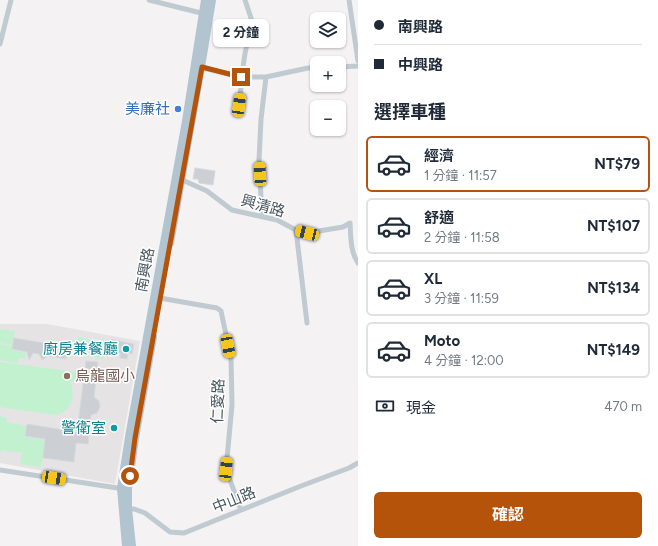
<!DOCTYPE html>
<html lang="zh-TW">
<meta charset="utf-8">
<style>
:root{--surface:#fff;--page:#f2f2f3;--text:#1f2937;--muted:#747a83;--line:#e0e1e3;--accent:#b45309}
body{margin:0;font-family:Figtree,"Noto Sans TC",sans-serif;background:var(--page);color:var(--text);height:100vh;display:flex;flex-direction:column;font-size:15px;white-space:nowrap}
*{box-sizing:border-box;margin:0}
p{font-size:13px;color:var(--muted)}
.icon{flex:none;width:22px;height:22px;fill:none;stroke:currentColor;stroke-width:2;stroke-linecap:round;stroke-linejoin:round}
.map{position:relative;flex:1;overflow:hidden}
.side{display:flex;flex-direction:column;background:var(--surface);width:300px}
.side>*{flex:none}
.hud{display:grid;align-content:center;height:88px;padding:0 16px;background:var(--surface)}
.tools{position:absolute;left:310px;top:12px;display:grid;gap:8px}
.tools a{display:grid;place-items:center;width:36px;height:36px;border-radius:6px;background:var(--surface);box-shadow:0 1px 3px #0004;font-size:20px}
.end{position:absolute;width:18px;height:18px;margin:-9px;border:5px solid #b45309;background:#fff;box-shadow:0 0 0 2px #fff}
.from{border-radius:50%}
.bubble{position:absolute;height:28px;border-radius:6px;background:var(--surface);box-shadow:0 1px 3px #0004;font-size:13px;font-weight:700;line-height:28px;text-align:center}
.car{position:absolute;width:12px;height:24px;margin:-12px -6px;border-radius:5px;box-shadow:0 0 3px 1px #0007;background:linear-gradient(#f5c518 24%,#345 0 40%,#f5c518 0 76%,#345 0 86%,#f5c518 0)}
.hud b{display:flex;align-items:center;gap:14px;height:38px;font-size:15px}
.hud b+b{border-top:1px solid var(--line)}
.hud i{width:10px;height:10px;background:var(--text)}
ul{padding:0;list-style:none}
li{display:flex;align-items:center;gap:12px;height:56px;margin:0 8px 6px;padding:0 8px;border:2px solid var(--line);border-radius:6px}
li div{flex:1}
li b{display:block;font-size:15px}
li em{font-style:normal;font-weight:700}
li.on{border-color:var(--accent)}
li>.icon{width:36px;height:36px;stroke-width:1.5}
h2{padding:0 16px;font-size:18px;line-height:48px}
.pay{display:flex;align-items:center;gap:10px;height:44px;padding:0 16px;font-size:15px}
.pay p{margin-inline-start:auto}
.action{display:flex;gap:8px;margin-top:auto;padding:8px 16px}
.action a{flex:1;height:46px;border-radius:6px;background:var(--accent);color:#fff;font-size:16px;font-weight:700;line-height:46px;text-align:center}
main{display:flex;flex:1;min-height:0}
.map>svg:first-child{display:block}
</style>
<main>
<div class="map">
<svg width="358" height="546" viewBox="0 0 358 546">
<rect width="100%" height="100%" fill="#f4f2f2"/>
<path fill="#e5e3e4" d="M0,324H47L140,341L115,484L0,463Z"/>
<path fill="#c2f1d0" d="M0,329L15,331L12,345L0,343Z
M78,337L90,339L88,357L75,355Z
M93,340L105,342L102,359L91,357Z
M0,344L12,346V350L26,353L25,359L19,358L17,363L0,360Z
M0,362L84,373L82,383L70,381C76,395 72,413 55,415L0,407Z
M0,416L7,418L6,422L26,426L24,437L45,440L41,467L20,464L23,446L21,453L1,450L0,456Z"/>
<path fill="#ccd0d4" stroke="#d6d9dd" d="M195,168L215,171L213,185L199,183L198,179H193Z
M14,338L68,347L66,359L48,356L42,360L39,354L33,353L29,360L27,352L12,349Z
M110,339L134,344L132,354L128,353L127,359L120,358V353L108,350Z
M86,361L98,362L94,397L99,401L100,407L97,413L91,415L88,444L76,443L74,462L43,458L45,439L25,436L27,424L77,432Z"/>
<g fill="none" stroke-linecap="round" stroke-linejoin="round">
<path stroke="#c0cad1" stroke-width="5" d="M149,0L205,14
M349,0L358,61
M0,44L11,0
M199,67L241,77H266L308,68H317
M339,67L358,66
M239,105C243,76 242,53 253,24L245,0
M180,179L207,191L232,210L277,220L296,230L307,233L343,227L350,223C351,237 350,251 358,263
M262,217L259,160L261,119L266,77
M296,230L307,323
M154,297L217,308L221,311L231,358L232,405L226,469L241,510
M0,470L124,489
M127,509H134L145,513L170,532L184,533L301,486L349,468L358,463"/>
<path stroke="#b2c4d0" stroke-width="8" d="M170,243L201,67L212,0
M126,546L121,488L129,437L186,121L205,0
M132,546L128,509V489L135,438L153,337"/>
</g>
<g fill="none" stroke-linecap="round" stroke-linejoin="round">
<path stroke="#b45309" stroke-width="5" d="M130,476L135,438L202,67L241,77"/>
</g>
<circle fill="#3f7fe0" stroke="#fff" stroke-width="1.5" cx="178" cy="109" r="4"/>
<g fill="#0f9aa8" stroke="#fff" stroke-width="1.5">
<circle cx="126" cy="349" r="4"/>
<circle cx="114" cy="428" r="4"/>
</g>
<circle fill="#8d6e63" stroke="#fff" stroke-width="1.5" cx="67" cy="376" r="4"/>
<g text-anchor="middle" stroke-width="3" stroke-linejoin="round" paint-order="stroke">
<g font-size="15" fill="#366cbe" stroke="#fff" text-anchor="end">
<text x="170" y="114">美廉社</text>
</g>
<g font-size="15" fill="#495760" stroke="#fff">
<text transform="translate(263 206) rotate(16)" y="5">興清路</text>
<text transform="translate(145 270) rotate(-80)" y="5">南興路</text>
<text transform="translate(218 401) rotate(-88)" y="5">仁愛路</text>
<text transform="translate(234 500) rotate(-22)" y="5">中山路</text>
</g>
<g font-size="15" fill="#0d838f" stroke="#fff" text-anchor="end">
<text x="118" y="354">廚房兼餐廳</text>
<text x="106" y="433">警衛室</text>
</g>
<g font-size="15" fill="#785e54" stroke="#fff" text-anchor="start">
<text x="75" y="381">烏龍國小</text>
</g>
</g>
</svg>
<div class="tools">
<a><svg class="icon" aria-label="layers" viewBox="0 0 24 24"><path d="M12 4l9 5-9 5-9-5zM3 14l9 5 9-5"/></svg></a>
<a>+</a>
<a>−</a>
</div>
<i class="end from" style="left:130px;top:476px"></i>
<i class="end" style="left:241px;top:77px"></i>
<div class="bubble" style="left:213px;top:19px;width:56px">2 分鐘</div>
<i class="car" style="left:239px;top:105px;rotate:8deg"></i>
<i class="car" style="left:260px;top:174px;rotate:357deg"></i>
<i class="car" style="left:307px;top:233px;rotate:284deg"></i>
<i class="car" style="left:228px;top:346px;rotate:169deg"></i>
<i class="car" style="left:226px;top:469px;rotate:6deg"></i>
<i class="car" style="left:54px;top:478px;rotate:99deg"></i>
</div>
<section class="side">
<div class="hud">
<b><i class="from"></i>南興路</b>
<b><i></i>中興路</b>
</div>
<h2>選擇車種</h2>
<ul>
<li class="on"><svg class="icon" aria-label="car" viewBox="0 0 24 24"><path d="M5 17H2v-5l4-1 3-4h7l3 4 3 1v5h-3M9 17h6M6 11h13"/><circle cx="7" cy="17" r="2"/><circle cx="17" cy="17" r="2"/></svg><div><b>經濟</b><p>1 分鐘 · 11:57</p></div><em>NT$79</em></li>
<li><svg class="icon" aria-label="car" viewBox="0 0 24 24"><path d="M5 17H2v-5l4-1 3-4h7l3 4 3 1v5h-3M9 17h6M6 11h13"/><circle cx="7" cy="17" r="2"/><circle cx="17" cy="17" r="2"/></svg><div><b>舒適</b><p>2 分鐘 · 11:58</p></div><em>NT$107</em></li>
<li><svg class="icon" aria-label="car" viewBox="0 0 24 24"><path d="M5 17H2v-5l4-1 3-4h7l3 4 3 1v5h-3M9 17h6M6 11h13"/><circle cx="7" cy="17" r="2"/><circle cx="17" cy="17" r="2"/></svg><div><b>XL</b><p>3 分鐘 · 11:59</p></div><em>NT$134</em></li>
<li><svg class="icon" aria-label="car" viewBox="0 0 24 24"><path d="M5 17H2v-5l4-1 3-4h7l3 4 3 1v5h-3M9 17h6M6 11h13"/><circle cx="7" cy="17" r="2"/><circle cx="17" cy="17" r="2"/></svg><div><b>Moto</b><p>4 分鐘 · 12:00</p></div><em>NT$149</em></li>
</ul>
<div class="pay"><svg class="icon" aria-label="cash" viewBox="0 0 24 24"><path d="M3 7h18v10H3z"/><circle cx="12" cy="12" r="2"/></svg>現金<p>470 m</p></div>
<div class="action"><a>確認</a></div>
</section>
</main>
